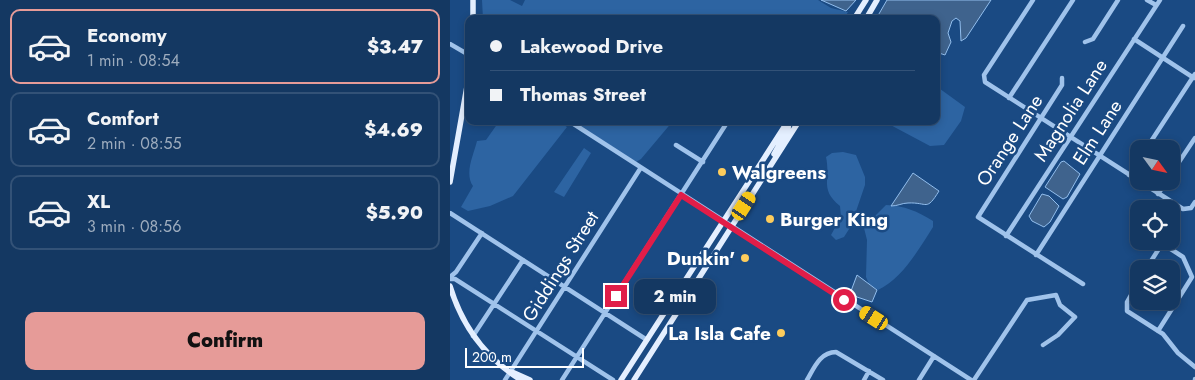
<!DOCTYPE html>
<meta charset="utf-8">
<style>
:root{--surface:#143862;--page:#1d3f68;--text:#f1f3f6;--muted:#9dacbe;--line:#335277;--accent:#e69b98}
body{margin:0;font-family:Jost,sans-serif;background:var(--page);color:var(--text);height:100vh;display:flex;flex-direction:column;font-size:19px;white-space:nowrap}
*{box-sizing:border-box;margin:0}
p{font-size:16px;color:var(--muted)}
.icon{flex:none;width:28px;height:28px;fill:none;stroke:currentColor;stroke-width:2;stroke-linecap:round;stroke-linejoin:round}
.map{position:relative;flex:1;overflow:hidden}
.details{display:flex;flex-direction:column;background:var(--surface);width:450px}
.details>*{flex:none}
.banner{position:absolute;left:15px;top:15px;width:475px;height:110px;border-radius:10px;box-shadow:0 2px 8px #0003,0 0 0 1px var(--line);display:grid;align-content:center;height:110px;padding:0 25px;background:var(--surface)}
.needle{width:32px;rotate:123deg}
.tools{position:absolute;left:680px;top:140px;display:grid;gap:10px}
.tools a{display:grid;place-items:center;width:50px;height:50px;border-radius:10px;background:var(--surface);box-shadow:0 2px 8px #0003,0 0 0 1px var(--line);font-size:25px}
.scale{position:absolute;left:15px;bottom:12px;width:119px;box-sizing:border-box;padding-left:5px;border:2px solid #fff;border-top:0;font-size:14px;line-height:18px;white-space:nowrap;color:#fff;-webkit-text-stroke:4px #1a4a83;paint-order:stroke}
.end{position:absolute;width:22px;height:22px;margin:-11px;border:6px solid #e11d48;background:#fff;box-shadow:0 0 0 2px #fff}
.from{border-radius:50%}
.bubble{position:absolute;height:35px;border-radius:10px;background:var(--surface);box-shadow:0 2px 8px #0003,0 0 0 1px var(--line);font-size:16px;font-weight:800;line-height:35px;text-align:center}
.car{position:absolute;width:15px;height:30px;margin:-15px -8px;border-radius:6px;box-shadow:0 0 4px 1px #0007;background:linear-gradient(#f5c518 24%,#345 0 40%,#f5c518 0 76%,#345 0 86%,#f5c518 0)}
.banner b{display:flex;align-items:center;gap:18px;height:48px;font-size:19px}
.banner b+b{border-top:1px solid var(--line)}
.banner i{width:12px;height:12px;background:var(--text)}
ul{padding:9px 0 0;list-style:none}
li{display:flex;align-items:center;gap:15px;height:75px;margin:0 10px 8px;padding:0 15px;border:2px solid var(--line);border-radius:10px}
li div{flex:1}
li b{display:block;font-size:19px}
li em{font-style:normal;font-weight:800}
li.current{border-color:var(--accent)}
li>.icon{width:45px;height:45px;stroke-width:1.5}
.action{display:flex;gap:10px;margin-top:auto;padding:10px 25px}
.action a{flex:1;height:58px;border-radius:10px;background:var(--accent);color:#111;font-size:20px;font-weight:800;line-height:58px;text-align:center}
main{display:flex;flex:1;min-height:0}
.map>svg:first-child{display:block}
</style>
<main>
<section class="details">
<ul>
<li class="current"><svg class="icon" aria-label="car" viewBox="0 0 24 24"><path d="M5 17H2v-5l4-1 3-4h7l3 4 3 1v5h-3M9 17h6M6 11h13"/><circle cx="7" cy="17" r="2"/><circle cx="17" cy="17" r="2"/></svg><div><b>Economy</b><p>1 min · 08:54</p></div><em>$3.47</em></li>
<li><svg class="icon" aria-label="car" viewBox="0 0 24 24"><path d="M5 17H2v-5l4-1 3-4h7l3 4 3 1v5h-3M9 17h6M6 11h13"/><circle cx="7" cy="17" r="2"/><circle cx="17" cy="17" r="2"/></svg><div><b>Comfort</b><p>2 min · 08:55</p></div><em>$4.69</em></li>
<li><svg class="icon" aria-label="car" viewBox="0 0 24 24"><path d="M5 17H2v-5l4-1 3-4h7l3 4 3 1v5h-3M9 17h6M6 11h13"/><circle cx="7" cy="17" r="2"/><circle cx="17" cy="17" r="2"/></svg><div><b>XL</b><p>3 min · 08:56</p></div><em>$5.90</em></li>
</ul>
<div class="action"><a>Confirm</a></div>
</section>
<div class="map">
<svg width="745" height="380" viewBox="0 0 745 380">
<rect width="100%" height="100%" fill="#1a4a83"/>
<path fill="#2d64a2" d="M32,0H60L72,6L75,0H368L381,8L398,12L394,19H33Z
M486,86L515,107L511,121L494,145L480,146L433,121H486Z
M46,121H108L117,127L63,196L40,206L18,211L11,207L23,186C14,173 24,154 27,141L36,140L48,123Z
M134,121H223L191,159L186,162L130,126Z
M134,148L141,153L114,197L104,192Z
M393,152L406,155L415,177V185L401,226L394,237L386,240L381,235L391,217L390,206C369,189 381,180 376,157L382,153Z
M436,205C455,206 467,211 483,221V227C469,249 452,279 428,290L419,284L416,277L417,240L414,228L407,220L425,216Z"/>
<path fill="#3f638d" stroke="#92beed" d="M371,0H406L396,11Z
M437,0H541L516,38L511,41L510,21L506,18L502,21L498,33L501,42L495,55L486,52V19H426Z
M614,161L630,174L617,197L613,199L595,187L611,162Z
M463,173L489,191C476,212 478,202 458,203C452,203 448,206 441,206Z
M592,194L599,196L609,206L600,222L594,227L582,221L579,216Z
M407,275L427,290L422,302L407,297L401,291Z"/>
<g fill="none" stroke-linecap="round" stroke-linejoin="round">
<path stroke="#a0c3eb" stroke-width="4.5" d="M583,0L534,75L535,82L733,209L741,208L745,202
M697,0L706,5
M684,39L744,78
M635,42L643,39L668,0
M0,44L19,55
M612,78V85L528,217L633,284
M559,98L623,0
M119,121L521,380
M226,145L253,162
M696,149L745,74
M721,174L745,138
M679,175L689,161
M708,194L717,181
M0,213L197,340
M556,236L710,0
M586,255L733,26
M696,269L710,247L716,246L733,257L742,277L708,331
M0,277L6,272L32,233
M0,279H5L163,380
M689,281L677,302V311L713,334L728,353L745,367
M23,336L73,260
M55,380L190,169
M112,380L278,121
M357,380C364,368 370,352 386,352L433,380
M414,380L419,371
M469,380L484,356
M524,380L577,300L606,295L610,305L625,317L608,335L593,345
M745,380V379"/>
<path stroke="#e4efff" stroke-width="5.5" d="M23,19V0
M404,19L416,0
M416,19L427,0
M324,154L338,129L339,121
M0,182L19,75
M0,286C12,326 36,358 71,380
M62,372L80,380
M171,380L338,121
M184,380L349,121"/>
</g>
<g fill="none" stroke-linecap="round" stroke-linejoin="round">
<path stroke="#e11d48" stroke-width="6" d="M166,296L231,195L394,300"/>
</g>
<g fill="#fdcc5c" stroke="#1a4a83" stroke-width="2">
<circle cx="272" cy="172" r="5"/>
<circle cx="320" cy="219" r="5"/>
<circle cx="295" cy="258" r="5"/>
<circle cx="331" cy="333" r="5"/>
</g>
<g text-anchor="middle" stroke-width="5" stroke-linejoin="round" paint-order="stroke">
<g font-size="19" fill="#fff" stroke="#1a4a83">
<text transform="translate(620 110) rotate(-57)" y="7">Magnolia Lane</text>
<text transform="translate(647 132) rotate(-57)" y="7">Elm Lane</text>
<text transform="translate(559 140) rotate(-57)" y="7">Orange Lane</text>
<text transform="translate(110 266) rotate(-58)" y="7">Giddings Street</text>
</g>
<g font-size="19" font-weight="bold" fill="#fff" stroke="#1a4a83" text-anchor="start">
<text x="282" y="179">Walgreens</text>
<text x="330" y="226">Burger King</text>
<text x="285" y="265" text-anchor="end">Dunkin'</text>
<text x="321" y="340" text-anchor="end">La Isla Cafe</text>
</g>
</g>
</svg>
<div class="tools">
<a><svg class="needle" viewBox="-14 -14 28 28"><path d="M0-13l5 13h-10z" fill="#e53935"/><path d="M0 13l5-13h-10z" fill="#9dacbe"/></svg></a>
<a><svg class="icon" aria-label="locate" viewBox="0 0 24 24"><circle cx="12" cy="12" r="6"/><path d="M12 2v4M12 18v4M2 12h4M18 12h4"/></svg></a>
<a><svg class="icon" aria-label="layers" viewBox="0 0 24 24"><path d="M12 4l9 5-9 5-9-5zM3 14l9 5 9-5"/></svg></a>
</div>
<div class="scale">200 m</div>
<i class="end from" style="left:394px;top:300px"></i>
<i class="end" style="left:166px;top:296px"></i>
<div class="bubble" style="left:184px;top:279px;width:82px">2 min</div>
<i class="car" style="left:294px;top:206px;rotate:33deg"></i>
<i class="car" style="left:424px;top:318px;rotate:302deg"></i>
<div class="banner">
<b><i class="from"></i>Lakewood Drive</b>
<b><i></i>Thomas Street</b>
</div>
</div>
</main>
